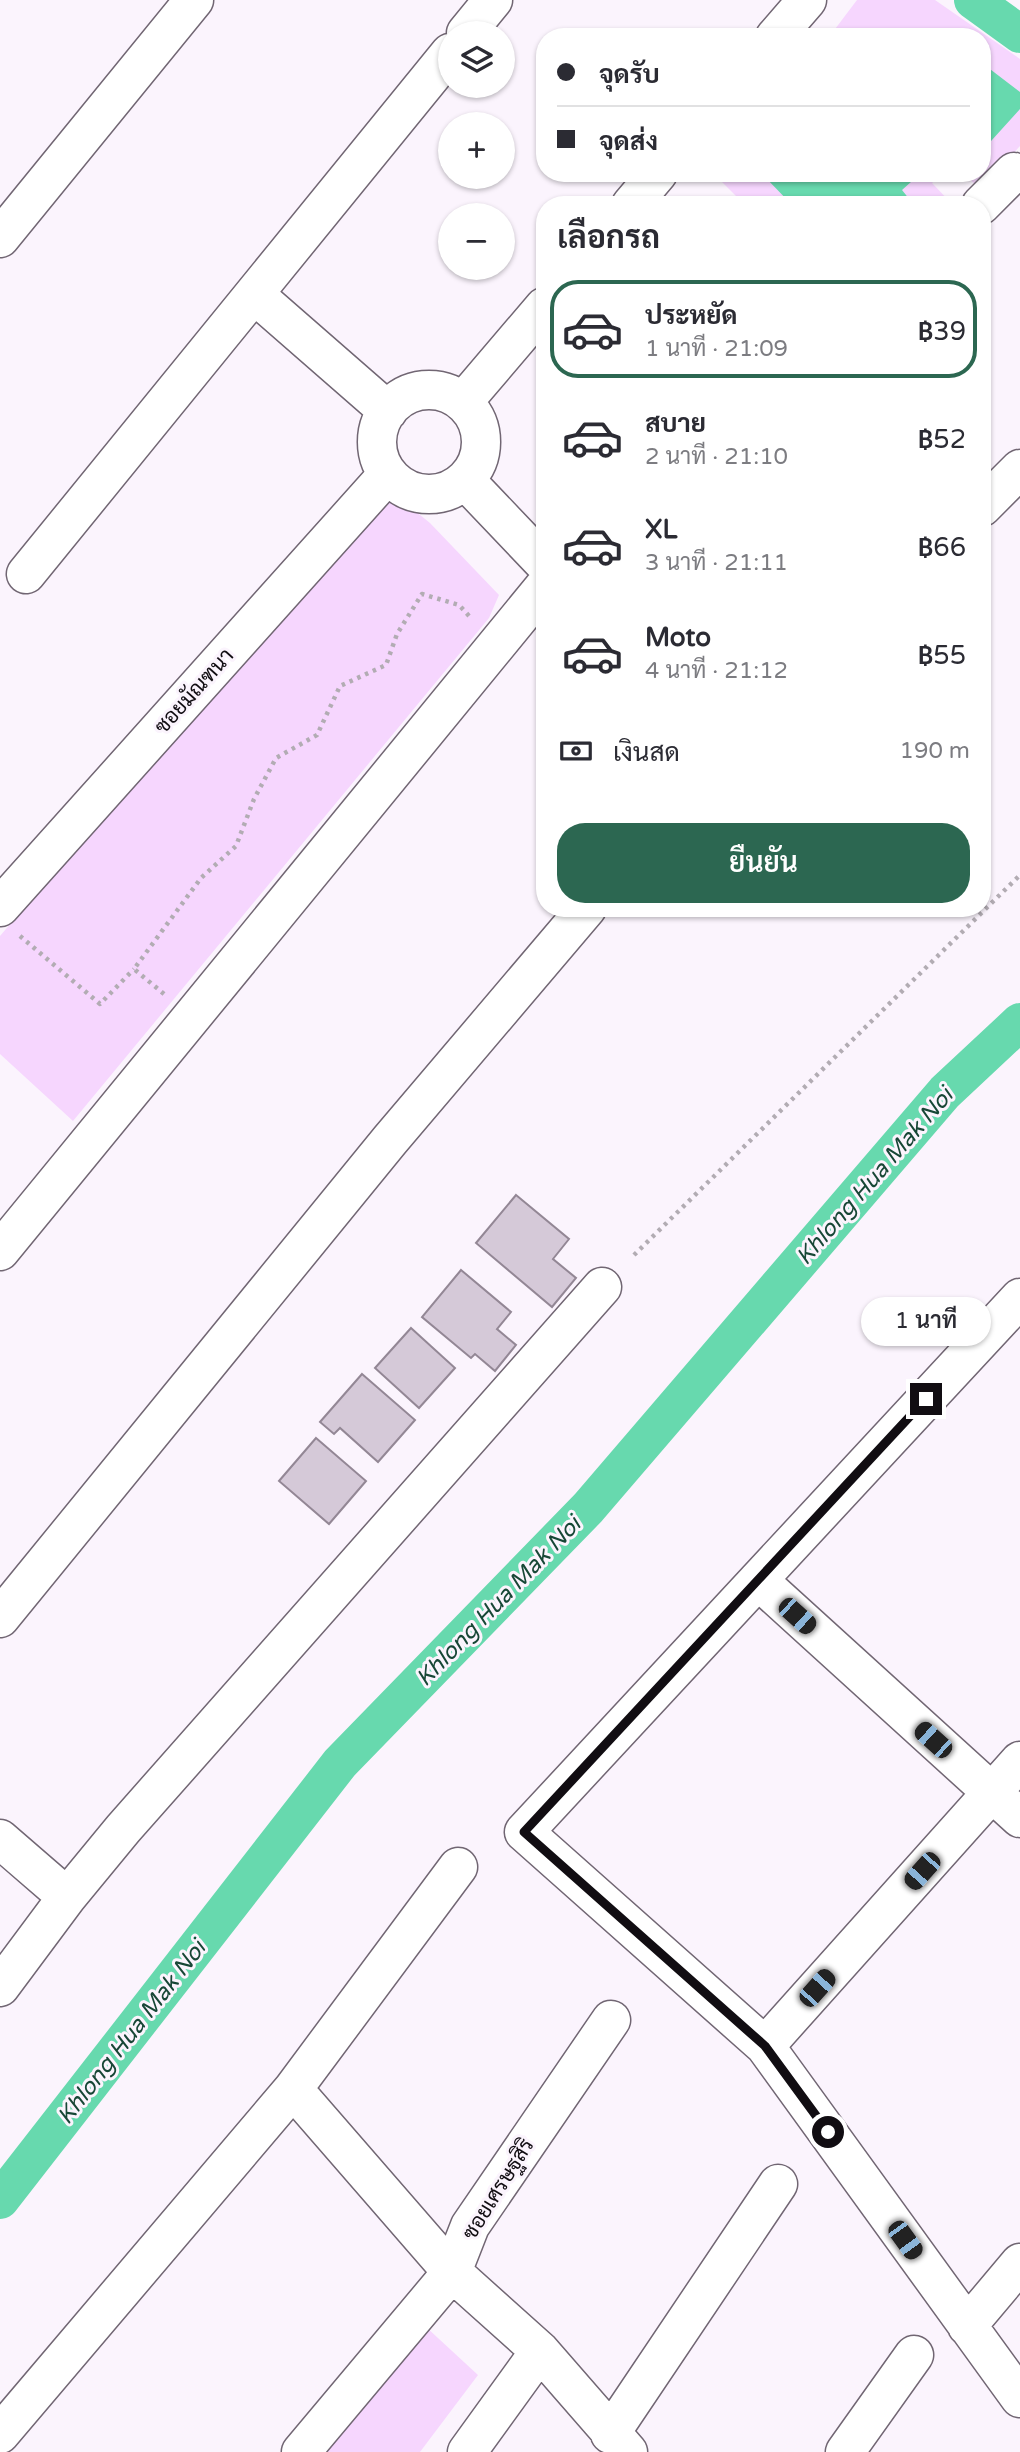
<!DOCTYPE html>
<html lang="th">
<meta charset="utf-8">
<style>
:root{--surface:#fff;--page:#f2f2f3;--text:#2b2b33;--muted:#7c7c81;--line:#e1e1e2;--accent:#2c6751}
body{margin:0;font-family:"Varela Round",Sarabun,sans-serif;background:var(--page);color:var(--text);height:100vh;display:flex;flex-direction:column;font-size:26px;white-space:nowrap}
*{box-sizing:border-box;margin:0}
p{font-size:23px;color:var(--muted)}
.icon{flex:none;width:38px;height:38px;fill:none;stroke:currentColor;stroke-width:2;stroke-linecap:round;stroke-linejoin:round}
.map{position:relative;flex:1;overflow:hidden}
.panel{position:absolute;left:536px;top:196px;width:455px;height:721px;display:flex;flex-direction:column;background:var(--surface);border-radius:28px;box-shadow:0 2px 5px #0004}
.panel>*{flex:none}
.hud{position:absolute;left:536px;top:28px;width:455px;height:154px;border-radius:28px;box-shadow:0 2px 5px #0004;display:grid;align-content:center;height:154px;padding:0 21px;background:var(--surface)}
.buttons{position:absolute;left:438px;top:21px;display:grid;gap:14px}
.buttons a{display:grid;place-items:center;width:77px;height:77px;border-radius:50%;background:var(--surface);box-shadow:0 2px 5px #0004;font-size:35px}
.end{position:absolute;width:32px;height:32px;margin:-16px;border:9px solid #110d12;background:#fff;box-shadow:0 0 0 4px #fff}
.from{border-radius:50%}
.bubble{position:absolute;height:49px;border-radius:24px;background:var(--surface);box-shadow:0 2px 5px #0004;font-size:23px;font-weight:600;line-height:49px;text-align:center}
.car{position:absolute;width:21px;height:42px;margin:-21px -10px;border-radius:9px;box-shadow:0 0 5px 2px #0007;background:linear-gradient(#222 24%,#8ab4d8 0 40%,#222 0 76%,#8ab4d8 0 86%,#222 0)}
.hud b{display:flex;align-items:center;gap:24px;height:66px;font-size:26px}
.hud b+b{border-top:2px solid var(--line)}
.hud i{width:18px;height:18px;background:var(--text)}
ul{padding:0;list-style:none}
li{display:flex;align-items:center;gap:21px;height:98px;margin:0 14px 10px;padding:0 7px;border:4px solid transparent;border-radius:28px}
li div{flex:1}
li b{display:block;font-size:26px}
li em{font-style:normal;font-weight:600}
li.current{border-color:var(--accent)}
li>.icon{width:63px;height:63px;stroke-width:1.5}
h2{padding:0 21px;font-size:32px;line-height:84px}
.pay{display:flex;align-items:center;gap:18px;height:77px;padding:0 21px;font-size:26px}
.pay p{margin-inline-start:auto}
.button{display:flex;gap:14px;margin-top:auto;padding:14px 21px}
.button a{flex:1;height:80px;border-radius:28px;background:var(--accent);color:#fff;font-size:28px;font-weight:600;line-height:80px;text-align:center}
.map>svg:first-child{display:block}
</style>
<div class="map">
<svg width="1020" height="2452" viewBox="0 0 1020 2452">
<rect width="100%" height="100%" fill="#fbf4fd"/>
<path fill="#f6d6fe" d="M857,0H935L1020,59V146L980,189L963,173H982V37H829Z
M725,173H943L932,183L953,205H745L720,180Z
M380,499L404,502L430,523L499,595L489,618L73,1121L0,1054V936L360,514Z
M412,2314L478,2375L420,2452H309Z"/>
<path fill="#67d9ae" d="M982,63L1020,92V109L982,151Z
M767,173H921L902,190L914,205H792L765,177Z"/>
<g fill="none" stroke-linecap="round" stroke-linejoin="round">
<path stroke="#67d9ae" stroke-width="38" d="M973,0L1020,34
M0,2200L340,1763L588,1508L945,1092L1020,1022"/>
</g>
<path fill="#d5c9d8" stroke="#938795" stroke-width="2" d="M516,1195L569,1239L553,1259L576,1278L552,1307L476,1243Z
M461,1270L511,1312L497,1329L516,1345L495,1371L475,1354L471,1358L422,1317Z
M411,1328L455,1368L419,1408L375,1368Z
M362,1374L415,1420L378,1462L340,1428L334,1434L320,1422Z
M316,1438L366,1481L329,1524L279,1481Z"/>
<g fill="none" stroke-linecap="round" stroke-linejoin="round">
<defs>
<path id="minor" d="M466,33L493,0
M775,37L807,0
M631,205L658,173
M981,205L1014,172
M0,238L194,0
M254,294L388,411
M377 442a52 52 0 1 1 104 0a52 52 0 1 1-104 0Z
M463,402L544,307
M465,480L544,563
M982,507L1020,469
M26,574L450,53
M0,907L388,474
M0,1251L544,587
M1020,1298L524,1832L765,2046L1020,2398
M758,1580L1020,1818
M0,1618L390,1140L587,908
M0,1839L67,1897
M0,1987L67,1897L123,1829L602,1287
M765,2046L1020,1761
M293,2089L452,2272L540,2351L628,2452
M967,2326L1020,2263
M0,2434L293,2089L458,1867
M610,2434L778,2184
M301,2452L452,2272L470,2226L611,2020
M467,2452L540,2351
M845,2452L914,2355"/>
</defs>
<use href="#minor" stroke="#716673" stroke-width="41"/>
<path stroke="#b2acb3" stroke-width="4.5" stroke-dasharray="3.5 5" stroke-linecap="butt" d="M20,936L100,1004L134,969
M164,994L134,969L201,878L236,846L254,799L276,758L317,735L340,686L386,665L397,634L422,594L459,605L470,617
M634,1255L1020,875"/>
<use href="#minor" stroke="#fff" stroke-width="38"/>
</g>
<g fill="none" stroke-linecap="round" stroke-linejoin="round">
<path stroke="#110d12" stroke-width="9" d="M828,2132L765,2046L524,1832L926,1399"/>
</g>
<g text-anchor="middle" stroke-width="6" stroke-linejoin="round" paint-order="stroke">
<g font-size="21" fill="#110d12" stroke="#fbf4fd">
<text transform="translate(194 691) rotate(-48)" y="7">ซอยมัณฑนา</text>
<text transform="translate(498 2189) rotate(-58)" y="7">ซอยเศรษฐสิริ</text>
</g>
<g font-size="23" font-style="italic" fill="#174736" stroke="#fbf4fd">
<text transform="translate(874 1176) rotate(-49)" y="8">Khlong Hua Mak Noi</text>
<text transform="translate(498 1601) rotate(-46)" y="8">Khlong Hua Mak Noi</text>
<text transform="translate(131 2032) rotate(-52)" y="8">Khlong Hua Mak Noi</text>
</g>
</g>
</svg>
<div class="buttons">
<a><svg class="icon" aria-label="layers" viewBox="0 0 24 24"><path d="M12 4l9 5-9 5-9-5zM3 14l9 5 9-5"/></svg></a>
<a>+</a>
<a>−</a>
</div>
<i class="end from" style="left:828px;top:2132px"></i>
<i class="end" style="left:926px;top:1399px"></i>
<div class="bubble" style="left:861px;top:1297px;width:130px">1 นาที</div>
<i class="car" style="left:797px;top:1616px;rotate:132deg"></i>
<i class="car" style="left:933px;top:1740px;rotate:312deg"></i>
<i class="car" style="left:922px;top:1871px;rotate:222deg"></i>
<i class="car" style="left:817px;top:1988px;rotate:42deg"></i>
<i class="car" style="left:905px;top:2240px;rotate:144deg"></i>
<div class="hud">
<b><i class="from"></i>จุดรับ</b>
<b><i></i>จุดส่ง</b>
</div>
<section class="panel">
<h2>เลือกรถ</h2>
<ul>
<li class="current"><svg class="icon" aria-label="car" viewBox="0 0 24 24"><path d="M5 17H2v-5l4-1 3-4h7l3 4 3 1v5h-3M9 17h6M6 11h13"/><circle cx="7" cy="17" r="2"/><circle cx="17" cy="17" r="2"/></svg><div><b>ประหยัด</b><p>1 นาที · 21:09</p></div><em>฿39</em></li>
<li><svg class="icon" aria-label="car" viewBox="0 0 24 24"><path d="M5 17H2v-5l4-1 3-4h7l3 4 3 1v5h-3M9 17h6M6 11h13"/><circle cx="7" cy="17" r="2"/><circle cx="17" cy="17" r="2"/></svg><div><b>สบาย</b><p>2 นาที · 21:10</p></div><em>฿52</em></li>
<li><svg class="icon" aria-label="car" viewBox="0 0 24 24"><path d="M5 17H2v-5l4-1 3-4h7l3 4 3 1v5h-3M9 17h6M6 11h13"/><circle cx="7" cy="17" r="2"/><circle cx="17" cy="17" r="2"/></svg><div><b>XL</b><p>3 นาที · 21:11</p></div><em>฿66</em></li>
<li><svg class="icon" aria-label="car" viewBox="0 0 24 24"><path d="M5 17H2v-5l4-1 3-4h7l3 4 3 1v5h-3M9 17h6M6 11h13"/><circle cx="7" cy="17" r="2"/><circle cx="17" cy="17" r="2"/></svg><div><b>Moto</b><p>4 นาที · 21:12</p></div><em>฿55</em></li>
</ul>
<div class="pay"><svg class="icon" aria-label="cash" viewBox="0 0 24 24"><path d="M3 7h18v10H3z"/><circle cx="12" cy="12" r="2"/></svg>เงินสด<p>190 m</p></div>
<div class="button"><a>ยืนยัน</a></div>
</section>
</div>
